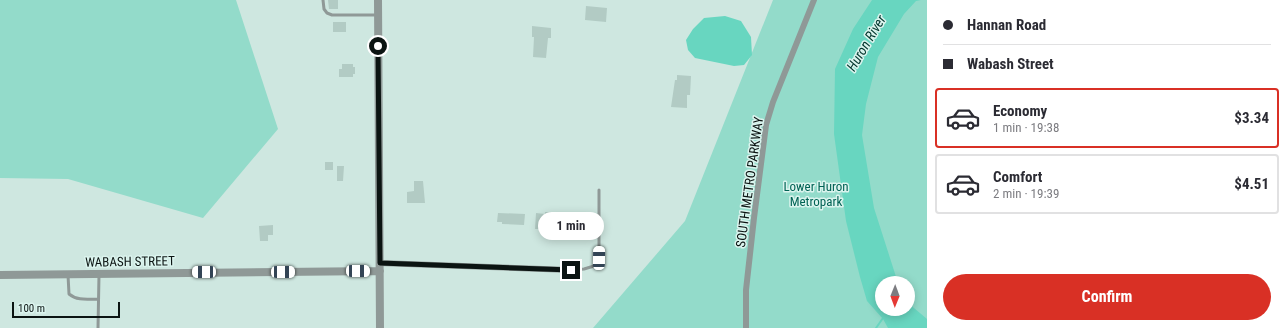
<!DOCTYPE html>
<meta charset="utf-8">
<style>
:root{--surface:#fff;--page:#f2f2f3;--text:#2b2b33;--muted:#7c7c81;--line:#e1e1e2;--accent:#d93025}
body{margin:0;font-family:"Roboto Condensed",sans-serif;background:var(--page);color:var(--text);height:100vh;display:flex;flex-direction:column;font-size:15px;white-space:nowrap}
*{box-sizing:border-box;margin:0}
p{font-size:13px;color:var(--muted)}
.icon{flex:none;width:22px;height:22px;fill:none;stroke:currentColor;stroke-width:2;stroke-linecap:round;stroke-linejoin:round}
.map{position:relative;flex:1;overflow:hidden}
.details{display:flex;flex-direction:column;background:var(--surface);width:360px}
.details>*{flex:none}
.hud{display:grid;align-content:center;height:88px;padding:0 16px;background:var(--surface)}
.needle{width:26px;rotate:181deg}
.fabs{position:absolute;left:875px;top:276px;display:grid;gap:8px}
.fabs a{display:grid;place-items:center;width:40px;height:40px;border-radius:50%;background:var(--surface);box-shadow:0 2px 10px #0003;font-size:20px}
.scale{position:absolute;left:12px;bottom:10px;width:108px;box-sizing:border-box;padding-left:4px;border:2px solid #0b1412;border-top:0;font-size:11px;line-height:14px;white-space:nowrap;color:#0b1412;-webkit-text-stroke:3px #dbf4ee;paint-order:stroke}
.end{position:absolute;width:18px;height:18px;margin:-9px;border:5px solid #0b1412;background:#fff;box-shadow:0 0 0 2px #fff}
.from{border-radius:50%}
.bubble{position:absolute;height:28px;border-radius:14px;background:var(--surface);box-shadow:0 2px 10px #0003;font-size:13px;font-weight:700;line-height:28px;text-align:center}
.car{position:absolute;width:12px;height:24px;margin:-12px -6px;border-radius:5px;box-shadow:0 0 3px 1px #0007;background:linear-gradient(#fff 24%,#345 0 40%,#fff 0 76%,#345 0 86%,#fff 0)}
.hud b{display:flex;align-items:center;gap:14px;height:38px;font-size:15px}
.hud b+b{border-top:1px solid var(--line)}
.hud i{width:10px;height:10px;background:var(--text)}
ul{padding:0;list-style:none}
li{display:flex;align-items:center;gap:12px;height:60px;margin:0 8px 6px;padding:0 8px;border:2px solid var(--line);border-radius:4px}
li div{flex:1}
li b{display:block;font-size:15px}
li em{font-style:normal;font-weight:700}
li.current{border-color:var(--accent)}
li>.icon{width:36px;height:36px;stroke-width:1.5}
.button{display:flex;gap:8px;margin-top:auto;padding:8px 16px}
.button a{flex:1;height:46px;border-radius:24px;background:var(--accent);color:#fff;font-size:16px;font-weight:700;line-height:46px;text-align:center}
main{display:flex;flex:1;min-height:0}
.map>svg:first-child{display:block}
</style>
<main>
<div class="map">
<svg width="927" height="328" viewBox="0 0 927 328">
<rect width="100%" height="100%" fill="#cee7e0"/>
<path fill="#93dbca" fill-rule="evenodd" d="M0,0H236L278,129L203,218L68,179L0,178Z
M773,0H927V328H593L685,221ZM882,283H908V309H882Z"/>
<path fill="#68d6c0" d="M872,0H921L916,1L904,14L878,57L866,104L862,135L874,208L898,283H882V309H908V303L927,319V328H888L883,319L867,301L860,277L846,221L834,134L835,69L853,29Z
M725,16L741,21L751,37L752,55L744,65L734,66L695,58L688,50L686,40L693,29L704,18Z"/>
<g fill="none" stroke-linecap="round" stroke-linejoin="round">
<path stroke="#68d6c0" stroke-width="2" d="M876,328L883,318"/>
</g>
<path fill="#b2cbc4" d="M328,0H338V9H329Z
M586,6L607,8L606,22L585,20Z
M333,22H346V32H333Z
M532,26L551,28V38H548L546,58L533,57L534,37H532Z
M342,64H353V67H355V74H353V77H339V69H342Z
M677,75L691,76L690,95H687V108L671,107L675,80H677Z
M325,162H333V170H325Z
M337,166H344L343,181H337Z
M414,181H423L425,203H407V192L414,191Z
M545,212H551V214L555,215V226H548V228L544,227V229H535L536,213L545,214Z
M498,213L525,214L524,225L502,224V222H497Z
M273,225V235H268V241H260L259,226Z"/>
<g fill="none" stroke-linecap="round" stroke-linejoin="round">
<path stroke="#8f9997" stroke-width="3" d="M323,0L324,9L327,13L332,15H378
M571,270L584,269L594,266L599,258V190
M68,275L69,294C77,301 88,299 98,299
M98,328L99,275"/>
<path stroke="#8f9997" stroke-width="6" d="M380,263L571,270
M746,328V290L754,218L766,125L773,102L814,0"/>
<path stroke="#8f9997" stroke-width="8" d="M378,0L380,328
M0,275L380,271"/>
</g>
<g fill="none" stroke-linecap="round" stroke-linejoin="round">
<path stroke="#0b1412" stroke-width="5" d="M378,46L380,263L571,270"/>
</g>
<g text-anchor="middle" stroke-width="3" stroke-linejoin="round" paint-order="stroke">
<g font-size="13" fill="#0b1412" stroke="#dbf4ee">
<text transform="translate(749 182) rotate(-82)" y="5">SOUTH METRO PARKWAY</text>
<text transform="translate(130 261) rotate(-1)" y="5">WABASH STREET</text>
</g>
<g font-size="13" fill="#006254" stroke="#dbf4ee">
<text x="816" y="191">Lower Huron<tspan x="816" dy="15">Metropark</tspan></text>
</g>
<g font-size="14" font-style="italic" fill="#00352c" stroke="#dbf4ee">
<text transform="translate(866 43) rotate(-59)" y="5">Huron River</text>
</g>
</g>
</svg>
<div class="fabs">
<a><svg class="needle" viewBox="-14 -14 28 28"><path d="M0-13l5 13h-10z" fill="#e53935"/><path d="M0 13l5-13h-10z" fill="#7c7c81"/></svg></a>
</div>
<div class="scale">100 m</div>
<i class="end from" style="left:378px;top:46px"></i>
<i class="end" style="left:571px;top:270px"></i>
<div class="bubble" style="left:538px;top:212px;width:66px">1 min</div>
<i class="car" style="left:599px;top:258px;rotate:1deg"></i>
<i class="car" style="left:358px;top:271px;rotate:91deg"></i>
<i class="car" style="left:204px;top:272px;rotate:270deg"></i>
<i class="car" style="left:283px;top:272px;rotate:90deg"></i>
</div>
<section class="details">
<div class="hud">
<b><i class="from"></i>Hannan Road</b>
<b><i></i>Wabash Street</b>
</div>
<ul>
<li class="current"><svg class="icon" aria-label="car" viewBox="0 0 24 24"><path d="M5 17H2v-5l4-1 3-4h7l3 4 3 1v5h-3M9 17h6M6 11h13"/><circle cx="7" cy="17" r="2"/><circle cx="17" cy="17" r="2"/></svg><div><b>Economy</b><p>1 min · 19:38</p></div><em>$3.34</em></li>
<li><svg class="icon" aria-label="car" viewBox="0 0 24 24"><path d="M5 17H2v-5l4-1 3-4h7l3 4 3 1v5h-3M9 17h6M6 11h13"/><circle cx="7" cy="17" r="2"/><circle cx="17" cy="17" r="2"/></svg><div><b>Comfort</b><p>2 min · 19:39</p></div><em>$4.51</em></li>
</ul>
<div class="button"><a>Confirm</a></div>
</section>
</main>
